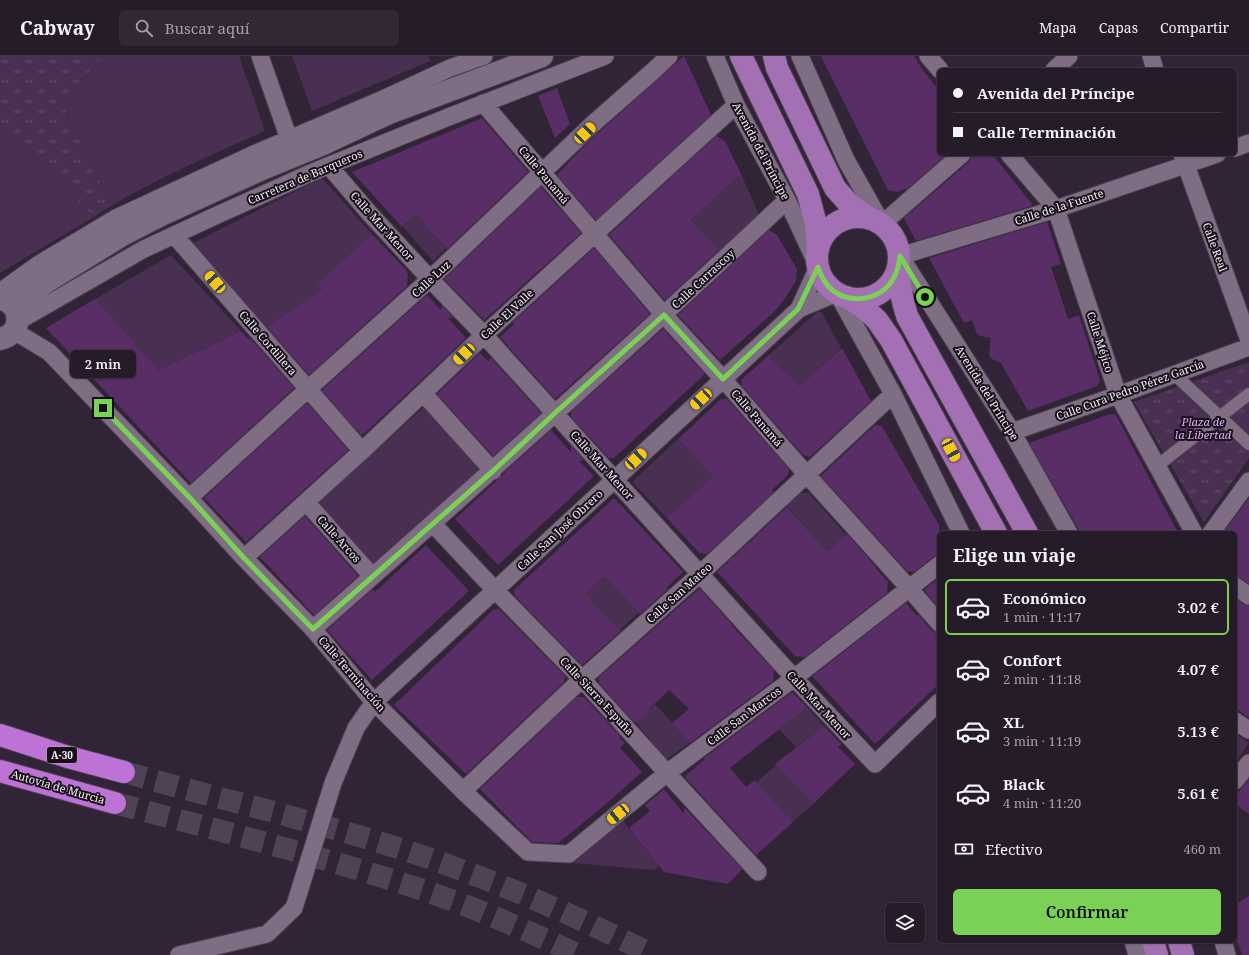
<!DOCTYPE html>
<html lang="es">
<meta charset="utf-8">
<style>
:root{--surface:#261b29;--page:#322835;--text:#f1f3f6;--muted:#a4a1a8;--line:#423946;--accent:#7ad156}
body{margin:0;font-family:"Noto Serif",serif;background:var(--page);color:var(--text);height:100vh;display:flex;flex-direction:column;font-size:15px;white-space:nowrap}
*{box-sizing:border-box;margin:0}
p{font-size:13px;color:var(--muted)}
.icon{flex:none;width:22px;height:22px;fill:none;stroke:currentColor;stroke-width:2;stroke-linecap:round;stroke-linejoin:round}
.map{position:relative;flex:1;overflow:hidden}
.details{position:absolute;left:937px;top:475px;width:300px;height:412px;display:flex;flex-direction:column;background:var(--surface);border-radius:6px;box-shadow:0 1px 3px #0004,0 0 0 1px var(--line)}
.details>*{flex:none}
.guide{position:absolute;left:937px;top:12px;width:300px;height:88px;border-radius:6px;box-shadow:0 1px 3px #0004,0 0 0 1px var(--line);display:grid;align-content:center;height:88px;padding:0 16px;background:var(--surface)}
.tools{position:absolute;left:885px;top:847px;display:grid;gap:8px}
.tools a{display:grid;place-items:center;width:40px;height:40px;border-radius:6px;background:var(--surface);box-shadow:0 1px 3px #0004,0 0 0 1px var(--line);font-size:20px}
.end{position:absolute;width:18px;height:18px;margin:-9px;border:5px solid #7ad156;background:#111;box-shadow:0 0 0 2px #111}
.from{border-radius:50%}
.bubble{position:absolute;height:28px;border-radius:6px;background:var(--surface);box-shadow:0 1px 3px #0004,0 0 0 1px var(--line);font-size:13px;font-weight:600;line-height:28px;text-align:center}
.car{position:absolute;width:12px;height:24px;margin:-12px -6px;border-radius:5px;box-shadow:0 0 3px 1px #0007;background:linear-gradient(#f5c518 24%,#345 0 40%,#f5c518 0 76%,#345 0 86%,#f5c518 0)}
.guide b{display:flex;align-items:center;gap:14px;height:38px;font-size:15px}
.guide b+b{border-top:1px solid var(--line)}
.guide i{width:10px;height:10px;background:var(--text)}
ul{padding:0;list-style:none}
li{display:flex;align-items:center;gap:12px;height:56px;margin:0 8px 6px;padding:0 8px;border:2px solid transparent;border-radius:6px}
li div{flex:1}
li b{display:block;font-size:15px}
li em{font-style:normal;font-weight:600}
li.current{border-color:var(--accent)}
li>.icon{width:36px;height:36px;stroke-width:1.5}
h2{padding:0 16px;font-size:18px;line-height:48px}
.pay{display:flex;align-items:center;gap:10px;height:44px;padding:0 16px;font-size:15px}
.pay p{margin-inline-start:auto}
.cta{display:flex;gap:8px;margin-top:auto;padding:8px 16px}
.cta a{flex:1;height:46px;border-radius:6px;background:var(--accent);color:#111;font-size:16px;font-weight:600;line-height:46px;text-align:center}
header{display:flex;align-items:center;gap:24px;box-sizing:border-box;height:56px;padding:0 20px;background:var(--surface);border-bottom:1px solid var(--line)}
header strong{font-size:19px}
nav{display:flex;gap:22px;margin-inline-start:auto;font-size:14px}
.search{width:280px;height:36px;background:var(--page);display:flex;align-items:center;gap:10px;box-sizing:border-box;padding:0 14px;border-radius:6px;color:var(--muted);font-size:15px}
.map>svg:first-child{display:block}
</style>
<header>
<strong>Cabway</strong>
<div class="search"><svg class="icon" aria-label="search" viewBox="0 0 24 24"><circle cx="10" cy="10" r="6"/><path d="M15 15l6 6"/></svg>Buscar aquí</div>
<nav><a>Mapa</a><a>Capas</a><a>Compartir</a></nav>
</header>
<div class="map">
<svg width="1249" height="899" viewBox="0 0 1249 899">
<defs>
<pattern id="park-tufts" width="24" height="20" patternUnits="userSpaceOnUse"><rect width="24" height="20" fill="#492f52"/><path d="M3 7l-1-3M5 7V3M7 7l1-3M15 17l-1-3M17 17v-4M19 17l1-3" fill="none" stroke="#644d6c"/></pattern>
</defs>
<rect width="100%" height="100%" fill="#322437"/>
<path fill="#492f52" d="M104,0H239L265,75C213,98 160,121 111,150L61,45Z
M292,0H428L430,5L312,55Z
M0,66L94,161L0,217Z
M741,118L760,161L720,196L691,164Z
M322,122L372,178L318,228L322,233L307,245L265,272L189,189Z
M416,159L446,192L433,205L403,171Z
M171,199L241,275L159,314L95,243Z
M818,255L822,257L841,292L799,330L785,314L783,315L769,299Z
M424,351L482,415L375,511L316,449Z
M678,383L713,420L667,462L634,428V424Z
M800,437H809L846,479L827,495L786,449Z
M605,519L639,556L620,574L585,537Z
M655,648L690,686L666,704L636,666Z
M807,651L824,670L796,691L779,673Z
M1235,677L1249,687L1235,707Z
M776,709L813,748L793,766L757,726Z
M623,765L659,810L654,814L573,807Z"/>
<path fill="url(#park-tufts)" d="M0,0H104L61,45L111,150L94,161L0,66Z
M1249,306V402L1204,466L1134,346Z"/>
<path fill="#592e66" d="M684,0L711,59L596,164L557,119L587,87Z
M821,0H914L924,16L939,34V98H947L906,134L905,133L896,136L888,134Z
M557,32L570,68L555,82L538,40Z
M482,62L528,116L447,193L416,159L402,171L352,116Z
M716,80L725,85L741,118L691,164L719,194L665,244L609,179Z
M972,98H992L1032,148L1031,150L916,185L904,162L969,106L971,102Z
M541,131L581,177L484,264L445,224V222Z
M1047,166L1061,208L1051,211L1068,263L1079,259L1100,324L1097,330L1028,355L1001,307L992,303L990,301L989,297L991,282L980,280L977,278L972,264L964,267L929,202Z
M769,174L777,179L797,213L796,224L790,235L776,254L720,304L678,259Z
M372,178L406,214L408,219L407,230L309,319L267,271L322,233L317,228Z
M594,192L650,258L555,343L500,281L515,267H512Z
M427,239L441,254L442,249L454,262H448L466,282L364,378L363,377L361,379L322,334Z
M95,243L159,314L241,275L248,283L250,282L294,332L191,427L190,426L46,272Z
M663,273L705,318L614,402H609L571,361V356Z
M842,292L871,345L810,401L803,399L742,330L741,324L769,299L783,315L785,314L799,330Z
M480,297L488,305L491,302L541,357L493,400L437,338Z
M721,343H727L789,413L788,419L772,434L774,436L707,498L699,497L667,462L713,420L678,383Z
M307,347L348,394L246,486L204,442Z
M1110,358L1116,359L1178,477H1081L1029,387Z
M875,369L882,370L939,469V499L933,501L914,516L907,515L821,420Z
M551,374L571,396V390L584,404L579,405L594,420L498,509L455,463L505,417V416Z
M614,442L683,516L666,532H669L640,558L605,520L585,537L621,575L582,609L515,540L514,534Z
M1249,442V528L1241,522L1235,520V477H1223Z
M787,451L827,495L847,478L876,511H875L888,526L887,537L805,601L795,600L717,516Z
M305,460L358,520L314,559L260,501Z
M426,489L469,535L372,624L327,574L373,533L375,536Z
M939,522V552L924,534Z
M699,533H700L729,565L735,573L774,614L773,625L690,687L672,667L689,653L669,634L649,653L650,654L635,667L599,627V621Z
M1235,542L1243,548L1249,550V662L1235,651Z
M906,547L917,560L918,558L931,574L935,576L939,577V628L875,688L813,621L814,619Z
M494,553H499L565,620L564,626L466,718L394,649Z
M792,636L807,651L730,712L746,731L755,724L793,766L756,799L685,721V720L705,703L704,702Z
M577,641H584L620,680L619,681L625,687L620,692L642,716L599,754L558,787L532,786L480,733Z
M824,670L841,688L838,691L855,708L813,748L775,708Z
M1249,723V758L1235,748V741Z
M664,733L684,758V751L742,813L728,828L664,816L629,772L650,755L645,749Z
M1249,840V899H1242L1235,878V849Z"/>
<g fill="none" stroke-linecap="round" stroke-linejoin="round">
<path stroke="#504255" stroke-width="22" stroke-dasharray="22 11" stroke-linecap="butt" d="M124,716C174,730 224,743 274,756C334,773 395,789 453,811C522,836 588,866 653,899
M115,747C224,776 334,803 440,840C488,857 534,878 579,899"/>
<defs>
<path id="pedestrian" d="M1174,318L1249,388
M1157,410L1249,338"/>
<path id="minor" d="M260,0L289,83
M715,0L736,49L787,144L818,211L799,253
M800,0L846,104L882,168L962,98
M928,0L940,14
M1151,0L1155,14
M1054,14L1069,0
M483,47L664,259L723,323L807,419L908,531L939,567
M1235,92L1249,87
M1009,98L1056,153L1118,339L1194,477
M1182,98L1249,284
M329,110L370,158L430,223L484,279L794,622L875,708L939,646
M174,179L362,395
M0,236L39,208L116,162L254,98L383,43L450,12L484,0
M17,266L144,193L215,160L313,116L451,60L605,0
M14,275L49,296L189,442L244,502L313,573L374,646L463,735L528,796L569,798L667,717L794,622L939,509
M423,337L493,415
M1012,376L1118,339L1249,291
M189,442L308,333L430,223L595,66L652,16L669,0
M306,446L372,520
M433,468L495,534L582,623L667,717L758,816
M1069,477L1012,376L900,200L1056,153L1217,98
M1211,477L1249,425
M244,502L362,395L484,279L736,49
M1235,530L1249,540
M313,573C473,432 632,290 787,144
M1235,665L1249,674
M1235,725L1249,707
M463,735L582,623L700,518L893,338
M1133,885L1137,899
M1223,885L1227,899
M179,899L267,878L294,852L333,727L356,672L374,646L799,253L837,237L893,338L961,477"/>
<path id="secondary" d="M13,250L46,226L124,178L161,159L262,113L323,88L389,57L542,0
M0,283C23,278 23,250 2,243"/>
<path id="primary" d="M741,0L808,138L816,168L818,194
M774,0L777,12L835,132L850,149L871,163
M817 202a41 41 0 1 1 82 0a41 41 0 1 1-82 0Z
M898,213C899,229 902,244 907,260L1027,477
M847,241L864,252L877,264L891,284L996,477
M1153,885L1157,899
M1179,885L1183,899"/>
<path id="motorway" d="M0,679L68,701L124,716
M0,715L115,747"/>
</defs>
<use href="#pedestrian" stroke="#4b3f4f" stroke-width="14"/>
<use href="#minor" stroke="#4b3f4f" stroke-width="19"/>
<use href="#secondary" stroke="#4b3f4f" stroke-width="24"/>
<use href="#primary" stroke="#4b3f4f" stroke-width="24"/>
<use href="#motorway" stroke="#4b3f4f" stroke-width="24"/>
<use href="#pedestrian" stroke="#7e6d83" stroke-width="12"/>
<use href="#minor" stroke="#7e6d83" stroke-width="17"/>
<use href="#secondary" stroke="#7e6d83" stroke-width="22"/>
<use href="#primary" stroke="#a470b4" stroke-width="22"/>
<use href="#motorway" stroke="#bd72d5" stroke-width="22"/>
</g>
<g fill="none" stroke-linecap="round" stroke-linejoin="round">
<path stroke="#7ad156" stroke-width="5" d="M103,352L190,442L244,502L313,573L493,415L555,357L664,259L723,323L798,253L818,211C820,218 823,224 828,230C846,250 882,246 894,221C898,215 899,208 900,200L925,241"/>
</g>
<g text-anchor="middle" stroke-width="4" stroke-linejoin="round" paint-order="stroke">
<rect fill="#171019" stroke="#b5acb8" stroke-width="1" x="47" y="691" width="30" height="16" rx="3"/>
<g font-size="10" font-weight="bold" fill="#f9effc">
<text x="62" y="703">A-30</text>
</g>
<g font-size="11" fill="#f9effc" stroke="#171019">
<text transform="translate(761 95) rotate(62)" y="4">Avenida del Príncipe</text>
<text transform="translate(544 119) rotate(50)" y="4">Calle Panamá</text>
<text transform="translate(305 121) rotate(-23)" y="4">Carretera de Barqueros</text>
<text transform="translate(1059 151) rotate(-18)" y="4">Calle de la Fuente</text>
<text transform="translate(382 170) rotate(48)" y="4">Calle Mar Menor</text>
<text transform="translate(1215 191) rotate(70)" y="4">Calle Real</text>
<text transform="translate(431 223) rotate(-43)" y="4">Calle Luz</text>
<text transform="translate(703 223) rotate(-43)" y="4">Calle Carrascoy</text>
<text transform="translate(507 258) rotate(-43)" y="4">Calle El Valle</text>
<text transform="translate(1100 286) rotate(72)" y="4">Calle Méjico</text>
<text transform="translate(268 287) rotate(49)" y="4">Calle Cordillera</text>
<text transform="translate(1130 334) rotate(-20)" y="4">Calle Cura Pedro Pérez García</text>
<text transform="translate(987 337) rotate(58)" y="4">Avenida del Príncipe</text>
<text transform="translate(757 362) rotate(49)" y="4">Calle Panamá</text>
<text transform="translate(602 409) rotate(48)" y="4">Calle Mar Menor</text>
<text transform="translate(560 474) rotate(-43)" y="4">Calle San José Obrero</text>
<text transform="translate(339 483) rotate(48)" y="4">Calle Arcos</text>
<text transform="translate(679 537) rotate(-42)" y="4">Calle San Mateo</text>
<text transform="translate(352 618) rotate(49)" y="4">Calle Terminación</text>
<text transform="translate(597 640) rotate(47)" y="4">Calle Sierra Espuña</text>
<text transform="translate(819 649) rotate(47)" y="4">Calle Mar Menor</text>
<text transform="translate(744 660) rotate(-37)" y="4">Calle San Marcos</text>
<text transform="translate(58 731) rotate(16)" y="4">Autovía de Murcia</text>
</g>
<g font-size="11" font-style="italic" fill="#e9aaff" stroke="#171019">
<text x="1203" y="370">Plaza de<tspan x="1203" dy="13">la Libertad</tspan></text>
</g>
</g>
</svg>
<div class="tools">
<a><svg class="icon" aria-label="layers" viewBox="0 0 24 24"><path d="M12 4l9 5-9 5-9-5zM3 14l9 5 9-5"/></svg></a>
</div>
<i class="end from" style="left:925px;top:241px"></i>
<i class="end" style="left:103px;top:352px"></i>
<div class="bubble" style="left:70px;top:294px;width:66px">2 min</div>
<i class="car" style="left:585px;top:77px;rotate:46deg"></i>
<i class="car" style="left:215px;top:226px;rotate:319deg"></i>
<i class="car" style="left:464px;top:298px;rotate:226deg"></i>
<i class="car" style="left:701px;top:343px;rotate:227deg"></i>
<i class="car" style="left:951px;top:394px;rotate:151deg"></i>
<i class="car" style="left:636px;top:403px;rotate:47deg"></i>
<i class="car" style="left:618px;top:758px;rotate:231deg"></i>
<div class="guide">
<b><i class="from"></i>Avenida del Príncipe</b>
<b><i></i>Calle Terminación</b>
</div>
<section class="details">
<h2>Elige un viaje</h2>
<ul>
<li class="current"><svg class="icon" aria-label="car" viewBox="0 0 24 24"><path d="M5 17H2v-5l4-1 3-4h7l3 4 3 1v5h-3M9 17h6M6 11h13"/><circle cx="7" cy="17" r="2"/><circle cx="17" cy="17" r="2"/></svg><div><b>Económico</b><p>1 min · 11:17</p></div><em>3.02 €</em></li>
<li><svg class="icon" aria-label="car" viewBox="0 0 24 24"><path d="M5 17H2v-5l4-1 3-4h7l3 4 3 1v5h-3M9 17h6M6 11h13"/><circle cx="7" cy="17" r="2"/><circle cx="17" cy="17" r="2"/></svg><div><b>Confort</b><p>2 min · 11:18</p></div><em>4.07 €</em></li>
<li><svg class="icon" aria-label="car" viewBox="0 0 24 24"><path d="M5 17H2v-5l4-1 3-4h7l3 4 3 1v5h-3M9 17h6M6 11h13"/><circle cx="7" cy="17" r="2"/><circle cx="17" cy="17" r="2"/></svg><div><b>XL</b><p>3 min · 11:19</p></div><em>5.13 €</em></li>
<li><svg class="icon" aria-label="car" viewBox="0 0 24 24"><path d="M5 17H2v-5l4-1 3-4h7l3 4 3 1v5h-3M9 17h6M6 11h13"/><circle cx="7" cy="17" r="2"/><circle cx="17" cy="17" r="2"/></svg><div><b>Black</b><p>4 min · 11:20</p></div><em>5.61 €</em></li>
</ul>
<div class="pay"><svg class="icon" aria-label="cash" viewBox="0 0 24 24"><path d="M3 7h18v10H3z"/><circle cx="12" cy="12" r="2"/></svg>Efectivo<p>460 m</p></div>
<div class="cta"><a>Confirmar</a></div>
</section>
</div>
